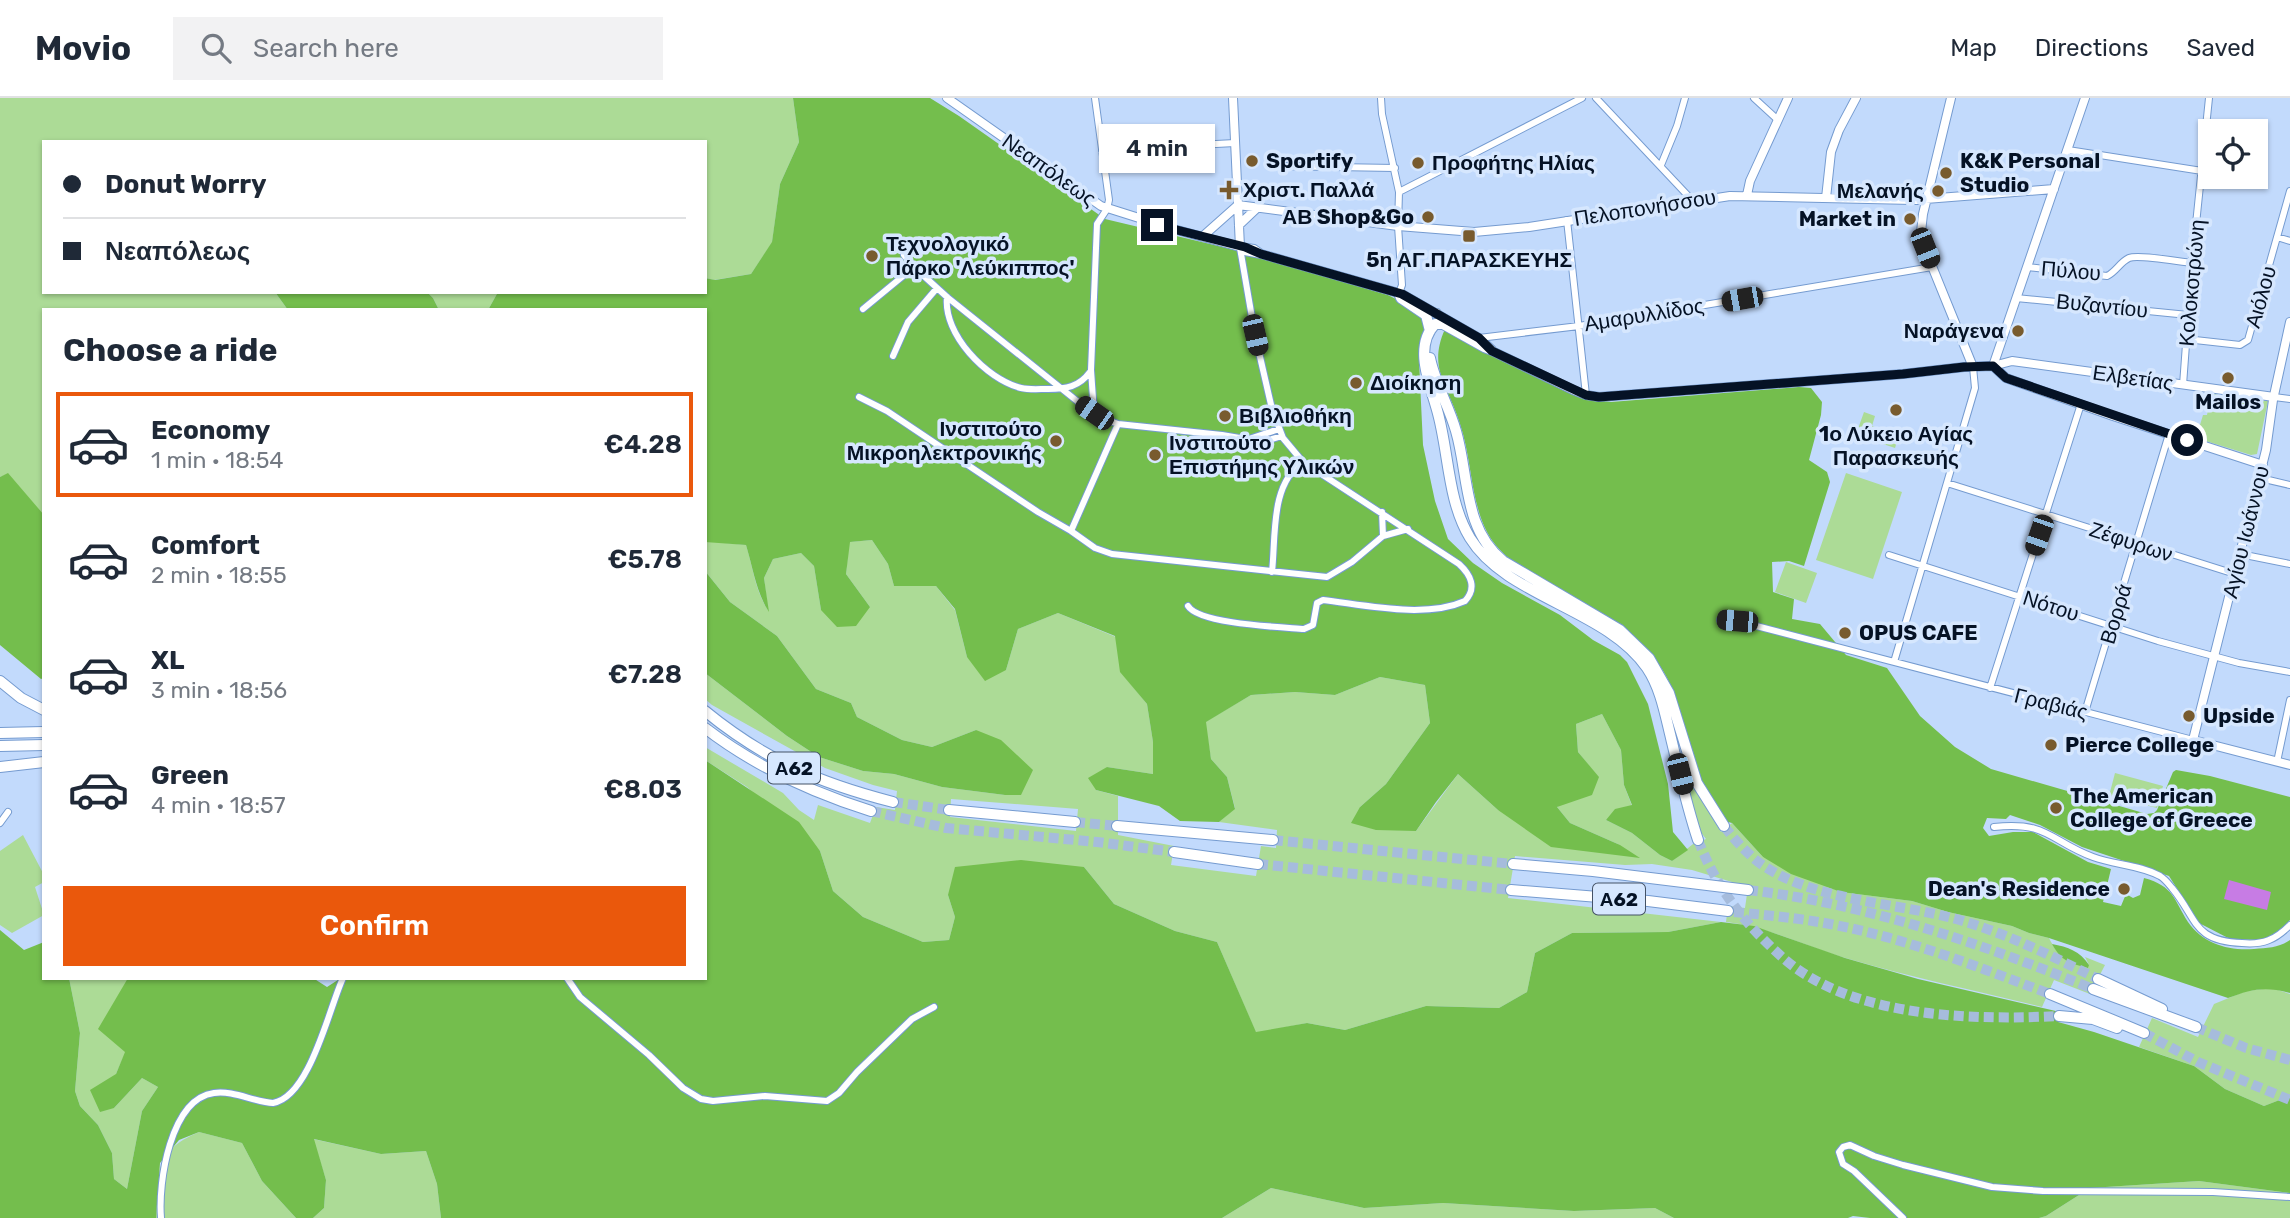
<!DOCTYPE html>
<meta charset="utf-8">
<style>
:root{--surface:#fff;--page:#f2f2f3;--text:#1f2937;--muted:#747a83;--line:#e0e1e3;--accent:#ea580c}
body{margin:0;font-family:Rubik,sans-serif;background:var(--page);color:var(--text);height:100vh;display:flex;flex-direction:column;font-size:26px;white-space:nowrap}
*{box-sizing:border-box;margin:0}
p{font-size:23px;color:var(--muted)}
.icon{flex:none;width:38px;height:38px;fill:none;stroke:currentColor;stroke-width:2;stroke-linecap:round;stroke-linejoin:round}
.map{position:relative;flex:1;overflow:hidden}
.panel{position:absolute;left:42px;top:210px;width:665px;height:672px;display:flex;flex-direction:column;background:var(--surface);border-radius:0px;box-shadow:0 2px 5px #0004}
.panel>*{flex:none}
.hud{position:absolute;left:42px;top:42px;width:665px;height:154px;border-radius:0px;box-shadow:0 2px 5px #0004;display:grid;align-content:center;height:154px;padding:0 21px;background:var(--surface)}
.fabs{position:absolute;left:2198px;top:21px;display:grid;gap:14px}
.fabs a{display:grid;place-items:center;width:70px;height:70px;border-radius:0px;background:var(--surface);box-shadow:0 2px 5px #0004;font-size:35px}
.end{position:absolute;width:32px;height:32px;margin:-16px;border:9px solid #051225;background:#fff;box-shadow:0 0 0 4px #fff}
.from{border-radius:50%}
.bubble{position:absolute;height:49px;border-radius:0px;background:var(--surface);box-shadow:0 2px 5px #0004;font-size:23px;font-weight:600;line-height:49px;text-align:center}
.car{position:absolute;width:21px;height:42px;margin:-21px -10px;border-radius:9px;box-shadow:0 0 5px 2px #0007;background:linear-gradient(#222 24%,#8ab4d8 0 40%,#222 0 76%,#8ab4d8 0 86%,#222 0)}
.hud b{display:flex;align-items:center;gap:24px;height:66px;font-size:26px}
.hud b+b{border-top:2px solid var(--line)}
.hud i{width:18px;height:18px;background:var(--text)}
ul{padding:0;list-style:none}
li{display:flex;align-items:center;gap:21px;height:105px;margin:0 14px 10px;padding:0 7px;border:4px solid transparent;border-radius:0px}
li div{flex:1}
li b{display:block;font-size:26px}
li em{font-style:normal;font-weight:600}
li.on{border-color:var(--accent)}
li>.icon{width:63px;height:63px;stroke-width:1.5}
h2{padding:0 21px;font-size:32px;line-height:84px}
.action{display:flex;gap:14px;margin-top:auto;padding:14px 21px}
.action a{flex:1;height:80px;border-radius:0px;background:var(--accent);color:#fff;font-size:28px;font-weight:600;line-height:80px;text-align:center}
header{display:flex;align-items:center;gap:42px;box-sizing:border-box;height:98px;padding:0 35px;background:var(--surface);border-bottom:2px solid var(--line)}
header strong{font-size:33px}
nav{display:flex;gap:38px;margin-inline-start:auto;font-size:24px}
.search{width:490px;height:63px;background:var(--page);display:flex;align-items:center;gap:18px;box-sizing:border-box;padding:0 24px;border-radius:0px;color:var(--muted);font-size:26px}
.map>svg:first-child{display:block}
</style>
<header>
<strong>Movio</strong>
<div class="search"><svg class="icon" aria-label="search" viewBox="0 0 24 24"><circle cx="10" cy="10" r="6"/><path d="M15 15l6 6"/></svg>Search here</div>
<nav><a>Map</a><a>Directions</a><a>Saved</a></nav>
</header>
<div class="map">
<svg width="2290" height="1120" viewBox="0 0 2290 1120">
<rect width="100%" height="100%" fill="#c2dafc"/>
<path fill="#acdb96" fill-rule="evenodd" d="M0,0H793L799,44L780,86L772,145L751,176L714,182L705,180V44H44V194H275L288,212H44L43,417L8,376L0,379Z
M427,194H498L488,212H439L433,200Z
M2211,296L2268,303L2257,356L2251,357L2196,340L2203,317H2207Z
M1864,314L1875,318L1872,328L1899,337L1895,350L1868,341L1869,337L1866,346L1854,342Z
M1846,375L1902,394L1873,481L1816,462Z
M872,442L888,466L894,488H936L955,512L967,559L1006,572L1018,531L1058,515L1116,539L1121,574L1147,606L1153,644V676L1107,669L1096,692L1118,698V737L1174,748L1171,767L1256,778L1261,748L1276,750L1277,732L1219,724L1235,710L1227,679L1211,661L1205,624L1251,597L1295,594L1335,597L1380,579L1425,587L1430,625L1386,686L1360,709L1416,733L1458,676L1498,712L1620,747L1570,725L1557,709L1598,679L1578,654L1576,626L1602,616L1621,652L1624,687L1632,708L1606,722L1632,735L1660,757L1672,763L1693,746L1706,741L1697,729L1685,676L1688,674L1701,701L1721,734L1732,725L1763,759L1841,794L1912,803L1948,814L2012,828L2029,835L2049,840C2058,858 2068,868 2089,867L2085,859L2105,867L2090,896L2054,882L2042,909C1978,893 1913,880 1849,861C1806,849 1772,830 1726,824L1728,808L1745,810L1748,789L1731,786L1732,784L1692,772L1652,766L1625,767L1515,758L1508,800L1721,824L1668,834L1572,835L1535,855L1527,894L1499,910L1426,908L1345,932L1307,925L1256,935L1217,844L1175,833L1114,806L1084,769L948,797L955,819L949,842L923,844L863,819L833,793L820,753L747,689L705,662V649L783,695L799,712L814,722L818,707L870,725L876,709L895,712L897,693L873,687L825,670L712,607L705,601V575L787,638L819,659L863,673L894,676L942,689L1005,697L976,632L932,649L902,642L857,619L851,605L816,591L777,538L730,504L705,473L706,443L746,447C753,469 755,493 768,512L764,480L773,461L801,455L814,468L821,512L870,509L846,476L849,444ZM951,701L1078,711L1076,733L950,719Z
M1786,464L1817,475L1806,505L1775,494Z
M2115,675L2163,688L2157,710L2109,698Z
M23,737L44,777V784L35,789L44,817L12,835L0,827V753Z
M69,880H128L126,887V953L116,976L114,1010L142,980L158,989L142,1013L127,1091L114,1081L112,1055L98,1027L80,1008L75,993L80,935Z
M2272,890L2290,896V998L2264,1008L2225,991L2194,968L2139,949L2152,920L2198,939L2214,906L2246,893Z
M199,1034L242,1045L262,1083L296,1120H156C159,1075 152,1054 199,1034Z
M313,1041L381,1056L426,1053L437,1086L441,1120H313L324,1110L326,1082Z
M2199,1083L2290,1095V1120H2039L2046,1118L2090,1090Z
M1271,1090L1364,1110L1443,1105L1574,1113L1655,1110L1674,1120H1222Z"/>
<path fill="#74be4d" d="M793,0H930L959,18L1105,121L1231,151L1388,197L1419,213L1427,228L1419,262L1423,347L1435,403L1448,441L1473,465L1502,485L1560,517L1593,542L1620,557L1627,564L1648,606L1668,686L1673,734L1688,752L1672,763L1660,757L1632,735L1606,722L1615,711L1632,707L1624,687L1621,652L1602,616L1576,626L1578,654L1599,679L1592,697L1557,709L1570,725L1620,747L1640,760L1551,749L1498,712L1458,676L1436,704L1416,733L1376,732L1351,725L1360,709L1386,686L1430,625L1425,587L1380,579L1335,597L1295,594L1251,597L1206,624L1211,661L1227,679L1235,711L1219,724L1180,723L1159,708L1096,692L1088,680L1107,669L1153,676V644L1147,606L1120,574L1115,538L1058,515L1018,531L1006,572L985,583L967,559L955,511L936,488H894L888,466L872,442L850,444L846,476L870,509L856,528L837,529L821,512L814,468L801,455L773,461L764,480L769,514C756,494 753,470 746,447L705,444V212H488L498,194H705V180L715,182L751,176L772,144L780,86L799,44Z
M275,194H427L433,200L439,212H288Z
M1445,231L1590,301L1611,304L1799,289L1811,290L1822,304L1821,317L1809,362L1827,374L1830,384L1804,468L1789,463L1772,464L1773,494L1794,501L1792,521L1820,526L1846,557L1887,570L1920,618L1955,649L1991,671L2147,716L2154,715L2157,712L2173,674L2176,672L2210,678L2290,699V822L2271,840L2259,842L2230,841L2199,825L2169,778L2082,749L2040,727L2010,717L2006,721L1987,720L1983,730L1989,738L2013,734H2033L2088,764L2111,771L2103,804L2121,808L2126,796L2133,800L2140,797L2144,780C2174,788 2174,802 2188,824C2203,846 2229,853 2254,851C2268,850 2279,850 2290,842V895C2266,888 2251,891 2228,900L2049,840L2029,835L2012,828L1948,814L1912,803L1841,794L1791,776L1763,759L1732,725L1728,724C1716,708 1702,690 1696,670C1684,635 1680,596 1658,565C1630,526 1583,506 1543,482C1521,470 1499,457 1487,434C1470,401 1472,361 1460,326C1449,289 1427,271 1445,231Z
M8,375L44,417V580L41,581L0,547V379Z
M705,473L730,504L777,538L816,591L851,605L857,619L902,642L932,649L976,632L1001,642L1033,672L1021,697H1005L942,689L894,676L863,673L819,659L787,638L705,575Z
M705,662L799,724L820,753L833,793L863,819L923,844L949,842L955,819L948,797L955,769L1021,762L1084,769L1114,806L1175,833L1217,844L1256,934L1307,925L1345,932L1426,908L1499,910L1527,894L1535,855L1572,835L1668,834L1721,824L1754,828L1845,860L1918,881L2060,914L2058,924L2094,934L2194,968L2225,991L2264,1008L2290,998V1095L2199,1083L2090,1090L2046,1118L2039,1120H1870L1853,1118L1848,1120H1674L1655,1110L1574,1113L1443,1105L1364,1110L1271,1090L1222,1120H441L437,1086L426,1053L381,1056L314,1041L326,1082L324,1110L313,1120H296L262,1083L242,1045L199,1034L179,1042L160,1065L156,1120H0V832L24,852L44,844V880H69L80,935L75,993L80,1008L98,1027L112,1055L114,1081L127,1091L142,1013L158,989L142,980L114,1010L100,1014L90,992L116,976L125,954L98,931L128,880H313L327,889L341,880H705Z
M2052,846C2068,849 2080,853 2089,867L2088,870C2070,865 2062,864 2052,846Z"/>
<path fill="#c77ce4" d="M2229,782L2271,794L2267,812L2224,801Z"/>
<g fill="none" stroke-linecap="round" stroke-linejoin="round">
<path stroke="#a6bcdc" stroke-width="10" stroke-dasharray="10 5" stroke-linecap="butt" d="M893,704L949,712
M871,713L946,730L1097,744L1174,754
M1075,724L1117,728
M1724,728C1734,741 1745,753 1757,763C1809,803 1894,804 1956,821C2006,835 2052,858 2098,881
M1273,742L1513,766
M1698,742C1712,778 1732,809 1759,837C1774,852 1789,867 1808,878C1877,920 1980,922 2059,918
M1258,766L1511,792
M1748,792C1864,805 1986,847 2093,891
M1734,814C1766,817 1798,820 1830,826C1906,840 1978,869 2050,896
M2196,929L2246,950L2290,962
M2144,935L2198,964L2290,1002"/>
<defs>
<path id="minor" d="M1381,0L1382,16L1399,94L1398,128L1402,187L1399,195
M1596,0L1692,102
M1754,0L1778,22
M1102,52L1235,45
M2068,52L2202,73
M1661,67L1677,28L1685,0
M1274,68L1395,70
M1399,94L1582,0
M1567,122L1586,297
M2277,139L2290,143
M904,157L914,169L947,199L1077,303L1105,321L1118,326L1222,337L1257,343L1269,342L1282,338
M2027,169L2107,178C2116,174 2120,164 2129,160C2138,156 2180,164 2192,165
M947,199C943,236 986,281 1021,290C1029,292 1039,291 1048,291C1066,291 1079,289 1090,274
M2016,200L2188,217
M863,211L914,169
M1479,240L1579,228L1932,169
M2186,241L2240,247L2248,242L2290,93
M893,258L908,224L937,190
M2183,287L2192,165L2209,0
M859,299L887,313L1038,414L1071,433
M2274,299L2290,301
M1094,315L1091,272L1097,126L1107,111L1109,102L1095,0
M1118,326L1071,433L1095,450L1112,456L1327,479L1352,464L1383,438L1408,431
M1252,340L1279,331
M2260,380L2290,387
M1947,385L2235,476
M1382,414L1383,438
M2240,456L2290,466
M1889,457L2158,543L2239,565L2290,574
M1272,474C1276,438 1270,386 1303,364
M1188,508C1199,526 1280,529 1304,531L1313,527L1317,505L1323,502C1365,507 1425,521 1465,503C1477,490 1471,477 1459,466L1303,364L1283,340L1272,311L1255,237L1240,150
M1720,522L1737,523L2193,642
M1894,564L1975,290L1973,269
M1990,590L2081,306
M2085,614L2169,336
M2277,664L2290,602
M0,725L8,714
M1994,729C2048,723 2050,743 2093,759C2115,767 2140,767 2160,778C2165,781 2168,785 2172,790C2198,821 2192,843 2242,845C2263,847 2275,842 2290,827
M567,880L580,899L649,957L683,990L701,1001L713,1003L765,998L827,1003L839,995L857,974L912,921L934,909
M161,1120C158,1085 170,1001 214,995C233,992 254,1004 273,1005C310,999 329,910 343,880
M1903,1120L1854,1073L1843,1066L1839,1054L1843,1049L1850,1047L1874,1058L1903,1067L1992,1089L2043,1093L2213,1094L2290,1099"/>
<path id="tertiary" d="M947,0L1101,108L1177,132L1240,149L1233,0
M1951,0L1923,116L1921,134L1925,151L1973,269
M1747,97L1750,83L1788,0
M1826,100L1831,54L1839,32L1856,0
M1238,107L1398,128L1474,134L1529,129L1730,98L1913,102L2054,91
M1239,127L1258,109
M1202,139L1238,107
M1261,156L1254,151L1240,149L1245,153L1261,156L1402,196L1479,240L1492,252
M1437,215L1441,220V226L1484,250L1492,253L1573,292L1586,297L1599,299L1903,276L1964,269L1993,268L2012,263L2274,299
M2290,224L2273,302L2266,352L2193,642L2290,667
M1993,268L2006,280L2113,318L2263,367
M1993,268L2085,0"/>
<path id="motorway" d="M1399,195L1401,200L1426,217L1430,233
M1441,226H1435C1413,249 1430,286 1437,312C1449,353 1447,402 1470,440C1506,499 1607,511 1647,570C1661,591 1665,616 1671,640C1679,674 1687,709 1698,742
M1430,260C1435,285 1449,308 1456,333C1469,377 1463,431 1503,463L1620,532L1649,560L1669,595L1697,685L1724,728
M0,583L21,600L44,612
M705,613C765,662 819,685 893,704
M705,630C756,669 810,694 871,713
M0,635L44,634
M0,648L44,647
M0,669L44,664
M949,712L1075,724
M1117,728L1273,742
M1174,754L1258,766
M1513,766L1593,773L1748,792
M1511,792L1648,803L1728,813
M2098,881L2162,911
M2093,891L2196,929
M2050,896L2144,935
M2059,918L2093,921L2117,930"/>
</defs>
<use href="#minor" stroke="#759bd0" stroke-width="8"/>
<use href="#tertiary" stroke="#759bd0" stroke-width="10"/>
<use href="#motorway" stroke="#759bd0" stroke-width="12"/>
<use href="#minor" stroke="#fff" stroke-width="6"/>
<use href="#tertiary" stroke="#fff" stroke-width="8"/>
<use href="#motorway" stroke="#fff" stroke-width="10"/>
</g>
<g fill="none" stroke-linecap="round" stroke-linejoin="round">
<path stroke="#051225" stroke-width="9" d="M1157,127L1245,149L1261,156L1402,196L1479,240L1492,253L1586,297L1599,299L1638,296L1903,276L1964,269L1993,268L2006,280L2187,342"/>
</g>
<g fill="#785b2e" stroke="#d6e7fe" stroke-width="2.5">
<circle cx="1252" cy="63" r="7"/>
<circle cx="1418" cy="65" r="7"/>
<circle cx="1946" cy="75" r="7"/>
<path d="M1225.5 81.5h7v7h7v7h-7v7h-7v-7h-7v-7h7z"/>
<circle cx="1938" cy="93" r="7"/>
<circle cx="1428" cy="119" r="7"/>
<circle cx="1910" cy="121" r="7"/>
<rect x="1462" y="131" width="14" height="14" rx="3.5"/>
<circle cx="872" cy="158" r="7"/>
<circle cx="2018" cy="233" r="7"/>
<circle cx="2228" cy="280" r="7"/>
<circle cx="1356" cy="285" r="7"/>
<circle cx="1896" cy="312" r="7"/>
<circle cx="1225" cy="318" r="7"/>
<circle cx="1056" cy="343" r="7"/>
<circle cx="1155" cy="357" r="7"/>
<circle cx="1845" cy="535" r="7"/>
<circle cx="2189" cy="618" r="7"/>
<circle cx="2051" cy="647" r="7"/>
<circle cx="2056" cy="710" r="7"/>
<circle cx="2124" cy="791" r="7"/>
</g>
<g text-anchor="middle" stroke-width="7" stroke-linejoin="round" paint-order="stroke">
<g fill="#d6e7fe" stroke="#445266" stroke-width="2">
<rect x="768" y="654.5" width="52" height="31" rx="5"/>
<rect x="1593" y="785.5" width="52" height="31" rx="5"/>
</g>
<g font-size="19" font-weight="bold" fill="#051225">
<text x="794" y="677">Α62</text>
<text x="1619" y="808">Α62</text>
</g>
<g font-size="21" font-weight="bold" fill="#051225" stroke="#d6e7fe" text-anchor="start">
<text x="1266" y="70">Sportify</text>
<text x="1960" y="70">K&amp;K Personal<tspan x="1960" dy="24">Studio</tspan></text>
<text x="1432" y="72">Προφήτης Ηλίας</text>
<text x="1243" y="99">Χριστ. Παλλά</text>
<text x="1924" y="100" text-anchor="end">Μελανής</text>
<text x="1414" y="126" text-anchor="end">ΑΒ Shop&amp;Go</text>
<text x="1896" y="128" text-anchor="end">Market in</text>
<text x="886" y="153">Τεχνολογικό<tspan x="886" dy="24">Πάρκο 'Λεύκιππος'</tspan></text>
<text x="1469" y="169" text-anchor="middle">5η ΑΓ.ΠΑΡΑΣΚΕΥΗΣ</text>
<text x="2004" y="240" text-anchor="end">Ναράγενα</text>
<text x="1370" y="292">Διοίκηση</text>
<text x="2228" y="311" text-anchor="middle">Mailos</text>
<text x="1239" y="325">Βιβλιοθήκη</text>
<text x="1042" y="338" text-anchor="end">Ινστιτούτο<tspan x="1042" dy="24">Μικροηλεκτρονικής</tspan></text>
<text x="1896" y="343" text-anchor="middle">1ο Λύκειο Αγίας<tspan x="1896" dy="24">Παρασκευής</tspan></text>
<text x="1169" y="352">Ινστιτούτο<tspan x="1169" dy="24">Επιστήμης Υλικών</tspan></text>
<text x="1859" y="542">OPUS CAFE</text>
<text x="2203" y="625">Upside</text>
<text x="2065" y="654">Pierce College</text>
<text x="2070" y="705">The American<tspan x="2070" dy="24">College of Greece</tspan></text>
<text x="2110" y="798" text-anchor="end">Dean's Residence</text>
</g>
<g font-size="21" fill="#051225" stroke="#d6e7fe">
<text transform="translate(1049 72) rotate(35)" y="7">Νεαπόλεως</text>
<text transform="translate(1645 110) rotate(-9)" y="7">Πελοπονήσσου</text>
<text transform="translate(2071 173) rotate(5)" y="7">Πύλου</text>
<text transform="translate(2192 185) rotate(-85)" y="7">Κολοκοτρώνη</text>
<text transform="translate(2261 199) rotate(-74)" y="7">Αιόλου</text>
<text transform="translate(2102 208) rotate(6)" y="7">Βυζαντίου</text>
<text transform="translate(1644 217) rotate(-9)" y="7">Αμαρυλλίδος</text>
<text transform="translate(2133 280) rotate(8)" y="7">Ελβετίας</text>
<text transform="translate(2246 434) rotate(-76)" y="7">Αγίου Ιωάννου</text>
<text transform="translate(2131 444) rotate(18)" y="7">Ζέφυρων</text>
<text transform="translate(2051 508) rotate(18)" y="7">Νότου</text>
<text transform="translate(2116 516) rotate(-73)" y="7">Βορρά</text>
<text transform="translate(2051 606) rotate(14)" y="7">Γραβιάς</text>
</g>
</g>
</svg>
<div class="fabs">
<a><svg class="icon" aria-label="locate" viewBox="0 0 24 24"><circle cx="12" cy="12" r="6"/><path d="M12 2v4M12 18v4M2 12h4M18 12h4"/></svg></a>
</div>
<i class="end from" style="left:2187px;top:342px"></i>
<i class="end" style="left:1157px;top:127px"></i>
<div class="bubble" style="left:1099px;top:26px;width:116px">4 min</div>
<i class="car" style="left:1925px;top:150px;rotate:158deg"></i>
<i class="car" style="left:1742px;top:201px;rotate:260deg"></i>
<i class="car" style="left:1255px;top:237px;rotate:167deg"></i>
<i class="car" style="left:1094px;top:315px;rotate:305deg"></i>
<i class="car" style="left:2039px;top:437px;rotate:199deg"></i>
<i class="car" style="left:1737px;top:523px;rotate:275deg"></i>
<i class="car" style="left:1680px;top:676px;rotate:166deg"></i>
<div class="hud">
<b><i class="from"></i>Donut Worry</b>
<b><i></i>Νεαπόλεως</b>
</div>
<section class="panel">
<h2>Choose a ride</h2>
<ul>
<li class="on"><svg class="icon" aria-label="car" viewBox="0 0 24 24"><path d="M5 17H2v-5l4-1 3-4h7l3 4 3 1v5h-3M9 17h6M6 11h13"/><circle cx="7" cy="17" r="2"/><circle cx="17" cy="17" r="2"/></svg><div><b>Economy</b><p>1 min · 18:54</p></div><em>€4.28</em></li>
<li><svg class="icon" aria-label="car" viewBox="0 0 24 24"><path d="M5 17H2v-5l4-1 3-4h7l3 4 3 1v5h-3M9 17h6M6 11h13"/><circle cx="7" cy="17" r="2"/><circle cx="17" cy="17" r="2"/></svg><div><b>Comfort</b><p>2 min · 18:55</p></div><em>€5.78</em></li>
<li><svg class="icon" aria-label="car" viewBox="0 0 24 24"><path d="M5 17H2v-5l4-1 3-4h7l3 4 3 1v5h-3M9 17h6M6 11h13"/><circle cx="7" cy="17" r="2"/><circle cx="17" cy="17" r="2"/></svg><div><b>XL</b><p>3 min · 18:56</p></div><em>€7.28</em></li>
<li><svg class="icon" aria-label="car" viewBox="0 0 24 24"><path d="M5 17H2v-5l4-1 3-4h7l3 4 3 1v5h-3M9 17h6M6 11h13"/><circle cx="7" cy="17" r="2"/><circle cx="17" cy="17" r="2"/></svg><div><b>Green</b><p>4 min · 18:57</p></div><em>€8.03</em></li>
</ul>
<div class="action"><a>Confirm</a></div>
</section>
</div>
